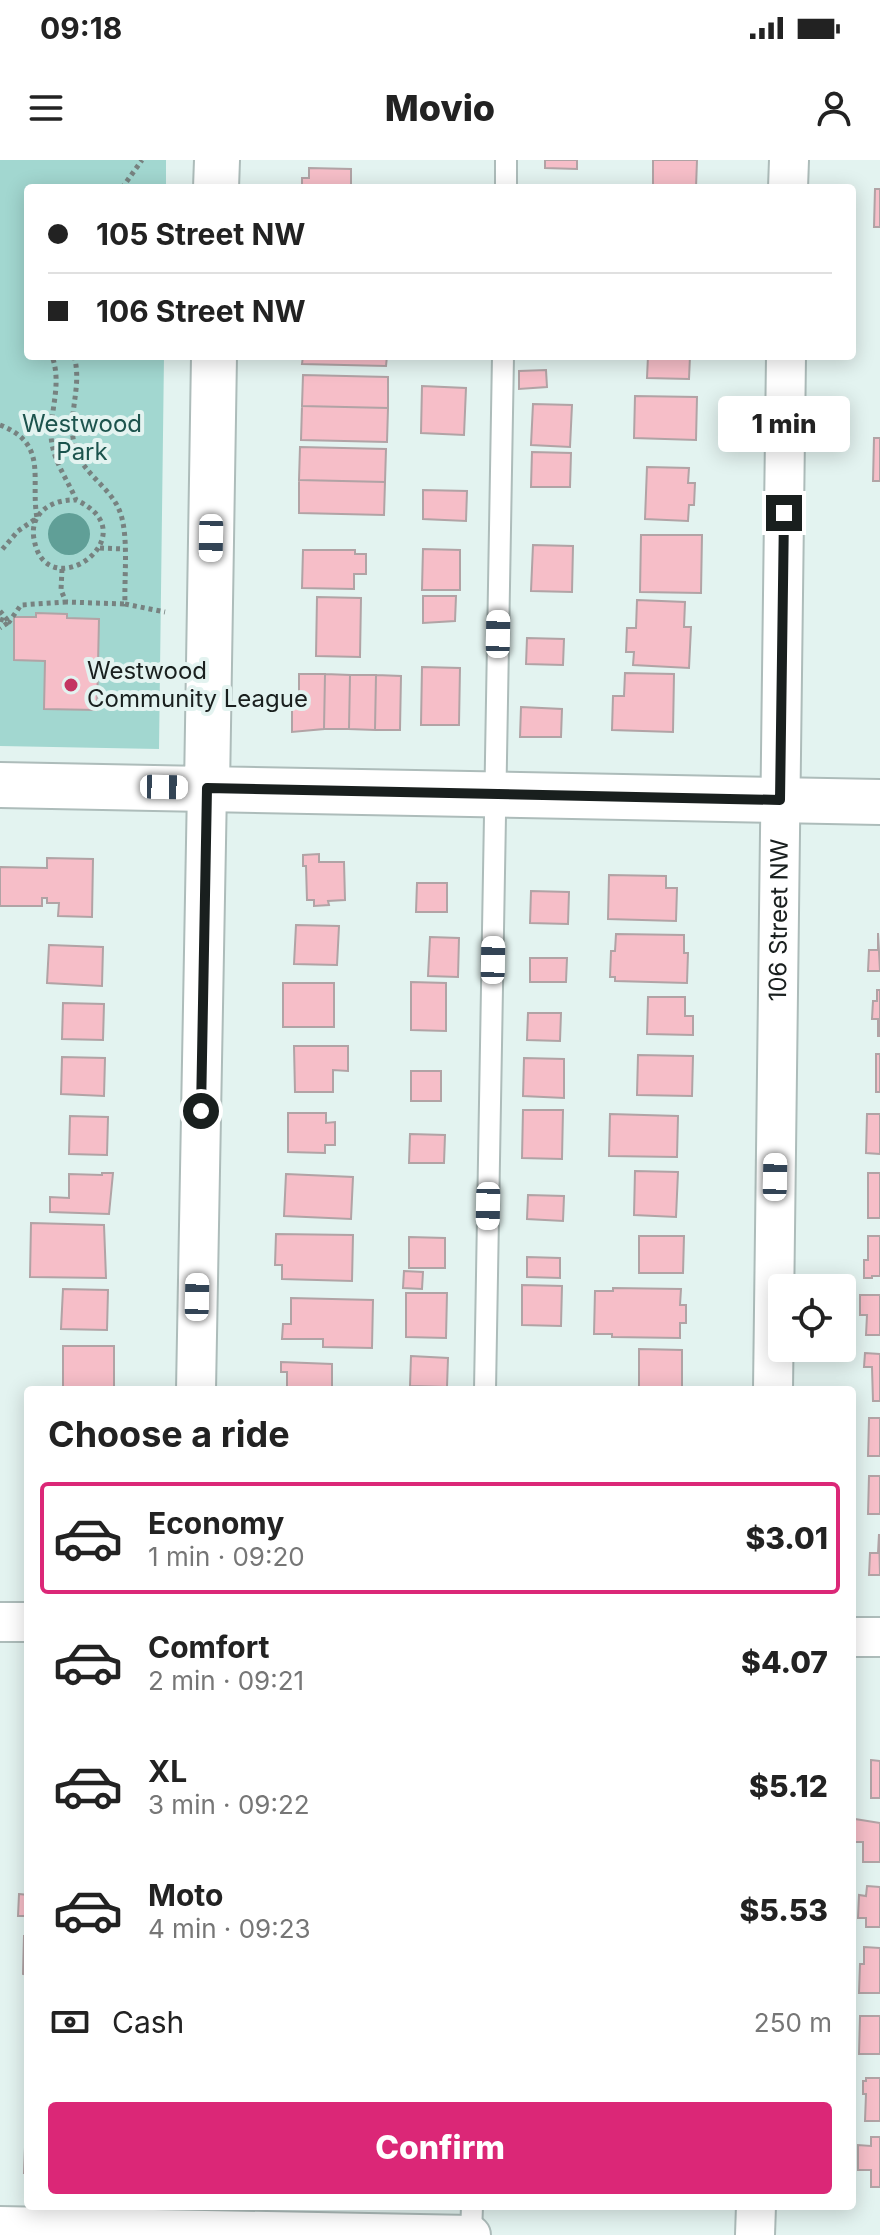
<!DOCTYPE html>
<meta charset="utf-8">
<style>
:root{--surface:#fff;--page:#f6f6f6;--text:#222;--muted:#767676;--line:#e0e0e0;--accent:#db2777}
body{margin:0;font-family:Inter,sans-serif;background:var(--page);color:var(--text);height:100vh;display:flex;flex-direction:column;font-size:30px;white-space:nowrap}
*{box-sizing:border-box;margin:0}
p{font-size:26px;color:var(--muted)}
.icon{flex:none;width:44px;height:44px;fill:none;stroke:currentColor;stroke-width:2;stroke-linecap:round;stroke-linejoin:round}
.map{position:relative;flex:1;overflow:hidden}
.details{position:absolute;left:24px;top:1226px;width:832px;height:824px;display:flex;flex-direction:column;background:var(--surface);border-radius:8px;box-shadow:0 4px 20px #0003}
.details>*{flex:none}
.top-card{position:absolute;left:24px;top:24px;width:832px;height:176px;border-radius:8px;box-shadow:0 4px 20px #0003;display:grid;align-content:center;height:176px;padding:0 24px;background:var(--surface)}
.fabs{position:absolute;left:768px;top:1114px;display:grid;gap:16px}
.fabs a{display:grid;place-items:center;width:88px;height:88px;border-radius:8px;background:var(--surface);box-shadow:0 4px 20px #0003;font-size:40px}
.end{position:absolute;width:36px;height:36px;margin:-18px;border:10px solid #191f1e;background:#fff;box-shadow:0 0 0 4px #fff}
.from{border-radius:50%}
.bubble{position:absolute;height:56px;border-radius:8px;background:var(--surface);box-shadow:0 4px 20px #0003;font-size:26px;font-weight:800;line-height:56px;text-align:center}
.car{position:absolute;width:24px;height:48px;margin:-24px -12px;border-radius:10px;box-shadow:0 0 6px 2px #0007;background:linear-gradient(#fff 24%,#345 0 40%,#fff 0 76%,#345 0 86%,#fff 0)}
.top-card b{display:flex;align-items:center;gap:28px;height:76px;font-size:30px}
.top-card b+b{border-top:2px solid var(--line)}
.top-card i{width:20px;height:20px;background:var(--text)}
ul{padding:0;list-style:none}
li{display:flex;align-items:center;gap:24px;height:112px;margin:0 16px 12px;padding:0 8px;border:4px solid transparent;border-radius:8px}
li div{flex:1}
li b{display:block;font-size:30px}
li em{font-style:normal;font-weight:800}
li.selected{border-color:var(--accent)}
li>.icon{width:72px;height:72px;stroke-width:1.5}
h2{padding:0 24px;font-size:36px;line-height:96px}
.pay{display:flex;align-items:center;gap:20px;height:88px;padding:0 24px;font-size:30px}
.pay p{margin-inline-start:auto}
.action{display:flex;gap:16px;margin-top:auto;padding:16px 24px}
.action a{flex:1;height:92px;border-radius:8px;background:var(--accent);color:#fff;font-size:32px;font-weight:800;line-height:92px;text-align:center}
.status{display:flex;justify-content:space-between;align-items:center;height:56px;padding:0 40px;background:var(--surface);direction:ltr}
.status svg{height:22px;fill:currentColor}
header{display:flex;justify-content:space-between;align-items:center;height:104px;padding:0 24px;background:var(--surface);font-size:36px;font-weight:800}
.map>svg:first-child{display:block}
</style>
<div class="status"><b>09:18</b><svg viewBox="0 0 49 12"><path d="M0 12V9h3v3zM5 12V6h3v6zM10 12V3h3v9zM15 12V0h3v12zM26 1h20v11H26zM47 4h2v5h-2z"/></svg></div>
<header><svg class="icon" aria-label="menu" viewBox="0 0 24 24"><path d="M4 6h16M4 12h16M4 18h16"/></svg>Movio<svg class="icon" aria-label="person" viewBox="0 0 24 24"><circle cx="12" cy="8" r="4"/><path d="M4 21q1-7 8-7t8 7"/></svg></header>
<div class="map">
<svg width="880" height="2075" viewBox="0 0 880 2075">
<rect width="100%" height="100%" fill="#e3f3f0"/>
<path fill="#a2d7d0" d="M0,0H166V28H28V196H164L159,589L0,586Z"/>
<path fill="#609f97" d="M48 374a21 21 0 1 1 42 0a21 21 0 1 1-42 0Z"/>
<path fill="#f6bec8" stroke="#b1a3a5" stroke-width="2" d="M545,0H577V9L545,8Z
M653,0H697L696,28H653Z
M309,8L351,9V28H302V18H309Z
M875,29H880V67H874Z
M303,196H387L386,206L302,204Z
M648,196H690L689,219L647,218Z
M546,210L547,227L519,229V211Z
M303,215L388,217V248L302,246Z
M422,226L466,228L464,275L421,273Z
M635,236L697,237L696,280L634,278Z
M533,244L572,245L570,287L531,285Z
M302,246L388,248L387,282L301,280Z
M874,278H880V321H873Z
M300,287L386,289L385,322L299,320Z
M532,292L571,293L570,327H531Z
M647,307L689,308L688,323H695L694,345H689L688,361L645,359Z
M299,320L385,322L384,355L299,353Z
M423,330L467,331L466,361L423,359Z
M641,375H702L701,433L640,432Z
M533,385L573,386L572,432L531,431Z
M423,389L460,390V430H422Z
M303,390H355V394H366V414H354V429L302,428Z
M423,436H456L455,461L423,463Z
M317,437L361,438L360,497L316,496Z
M637,440L685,442L684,467H691L689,508L633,505L634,492H626L627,468H636Z
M36,453L67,454V458L99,459L97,550L44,549L45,501L14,500V457H36Z
M527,478L564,479L563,505L526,504Z
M422,507L460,508L459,565H421Z
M625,513L674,514L673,572L612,570L613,536H624Z
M299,514H325L324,569L292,572V542L299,543Z
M325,514L350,515L349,569H324Z
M350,515H376L375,570L349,569Z
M376,515L401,516L400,570H375Z
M521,547L562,549L561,577H520Z
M319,694V702H344L345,740L328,741L329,745L314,746V740H307L306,706H303V695Z
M47,698L93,699L92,757L58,756L59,743H47V738H42V746H0V707L47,708Z
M609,715L666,716V728H677L676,761L608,759Z
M417,723H447V752H416Z
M531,731L569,732L568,764L530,763Z
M296,765L339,766L337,805L294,804Z
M878,773L880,811H868L869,790H878Z
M616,774L684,775V793H688L687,823L615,821V817H610L611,791H615Z
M430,777L459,778L458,817L428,816Z
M49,785L103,787L102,826L47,823Z
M530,798H567L566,822H530Z
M411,822L446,823V871L411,870Z
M283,823H334V867H283Z
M877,830H880V876H878V859H872L873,841H877Z
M648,837H685V856H693V875L647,874Z
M63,843L104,844L103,880L62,879Z
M528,853H561L560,881L527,880Z
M294,886H348V911L333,910V932H295Z
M876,894H880V932H876Z
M638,895L693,896L692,936L637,935Z
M62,897L105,898L104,936L61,934Z
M524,898L564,899V938L523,936Z
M411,911H441V941H411Z
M523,950H563L562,999L522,998Z
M288,953H326V963L335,962V985H325V993L288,992Z
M610,954L678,956L677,997L609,996Z
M867,954H880V994L866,993Z
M70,956L108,957L107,995L69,994Z
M410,974L445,975L444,1003H409Z
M635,1011L678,1012L676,1057L634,1055Z
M102,1013H113L109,1054L50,1052V1037L69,1038V1014L102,1015Z
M868,1013H880V1058H868Z
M286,1014L353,1017L351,1059L284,1056Z
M528,1035L564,1036L563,1061L527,1059Z
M31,1063L104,1065L106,1118L30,1117Z
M276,1074L353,1075L352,1121L282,1119V1105H275Z
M639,1076H684L683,1113H639Z
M868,1076H880V1116H872V1118H864V1100H868Z
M409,1077L445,1078V1108H409Z
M527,1097L560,1098V1118L527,1117Z
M404,1111L423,1112L422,1129L403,1128Z
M522,1125L562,1126L561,1166L522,1165Z
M613,1128L681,1129L680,1145H686V1163H680V1178L612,1177V1174H594L595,1131H613Z
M63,1129L108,1130L107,1170L61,1169Z
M406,1133H447L446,1178L406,1177Z
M860,1135H880V1175H866L867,1155H860Z
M291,1138L373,1140L372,1188L323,1187V1179H282L283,1164H291Z
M63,1186H114V1229H63Z
M639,1189L682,1190V1230H639Z
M865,1193L880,1194V1241H873L872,1207H864Z
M411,1196L448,1198L447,1227L410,1226Z
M281,1202L332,1204V1230H287V1212H281Z
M869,1258H880V1296H868Z
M869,1316H880V1354H868Z
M879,1374L880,1415H869L870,1393H878Z
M871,1600L880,1601V1638H871Z
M855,1659L880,1663V1702H863V1682H855Z
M867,1726L880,1727V1767H866V1758H858L859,1735L866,1736Z
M19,1734L28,1735V1756H18Z
M24,1776H28V1815L23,1814Z
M864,1787L880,1788V1833H859L860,1804H864Z
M860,1856H880V1894H859Z
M866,1918H880V1961H865L866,1934H863V1921H866Z
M26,1962H28V2013H24Z
M871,1977H880V2027H871V2010H858V1985L871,1986Z"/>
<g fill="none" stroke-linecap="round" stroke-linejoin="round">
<defs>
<path id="lane" d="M506,28V0
M485,1230L503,196
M471,2075L472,2046"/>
<g id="street">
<path d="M788,28L789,0"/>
<path d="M196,1230L207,628"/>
<path id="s1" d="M773,1230L786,196"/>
<path d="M0,1462H28"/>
<path d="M852,1477H880"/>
<path d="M0,2066L471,2075"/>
<path d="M755,2075L756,2046"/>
</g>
<path id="secondary" d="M216,28L217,0
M0,625L880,642
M207,628L214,196"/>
</defs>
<use href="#lane" stroke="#adbcba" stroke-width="24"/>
<use href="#street" stroke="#adbcba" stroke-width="42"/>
<use href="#secondary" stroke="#adbcba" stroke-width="48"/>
<path stroke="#778280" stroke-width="5" stroke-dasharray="4 4" stroke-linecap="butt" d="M122,28L142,0
M74,196C83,227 66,257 75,287C82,314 111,327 120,352C129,376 124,418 125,444L165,452
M53,199C61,225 51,248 51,275C52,300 67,318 76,340C152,374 46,450 34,379C29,352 53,339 76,340
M0,265C49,284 30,318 37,358L18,371L0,392
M100,388L123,389
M62,409L61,430L66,442L125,444
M0,451L9,462L0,468
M0,459L9,462L21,445L66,442"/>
<use href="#lane" stroke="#fff" stroke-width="20"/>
<use href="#street" stroke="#fff" stroke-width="38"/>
<use href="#secondary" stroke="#fff" stroke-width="44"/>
</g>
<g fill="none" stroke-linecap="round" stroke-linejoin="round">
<path stroke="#191f1e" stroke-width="10" d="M201,951L207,628L780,640L784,353"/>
</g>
<circle fill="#c43662" stroke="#e3f3f0" stroke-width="3" cx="71" cy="525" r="8"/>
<g text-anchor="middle" stroke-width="8" stroke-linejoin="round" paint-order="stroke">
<g font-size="24" fill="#1c534d" stroke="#e3f3f0">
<text x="82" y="272">Westwood<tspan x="82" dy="28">Park</tspan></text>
</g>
<g font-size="24" fill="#191f1e" stroke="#e3f3f0" text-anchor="start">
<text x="87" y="519">Westwood<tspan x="87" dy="28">Community League</tspan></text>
</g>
<g font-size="24" fill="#191f1e" stroke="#e3f3f0">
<text dy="8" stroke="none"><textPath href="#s1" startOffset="470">106 Street NW</textPath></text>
</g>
</g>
</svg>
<div class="fabs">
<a><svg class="icon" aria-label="locate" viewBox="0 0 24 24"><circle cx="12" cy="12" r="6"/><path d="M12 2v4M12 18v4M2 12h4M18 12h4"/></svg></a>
</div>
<i class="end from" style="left:201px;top:951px"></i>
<i class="end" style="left:784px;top:353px"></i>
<div class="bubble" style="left:718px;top:236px;width:132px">1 min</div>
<i class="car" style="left:211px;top:378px;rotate:181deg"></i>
<i class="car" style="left:498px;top:474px;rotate:1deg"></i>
<i class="car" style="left:164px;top:627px;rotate:91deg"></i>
<i class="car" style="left:493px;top:800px;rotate:1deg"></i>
<i class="car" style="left:775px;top:1017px;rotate:1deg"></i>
<i class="car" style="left:488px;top:1046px;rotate:181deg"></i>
<i class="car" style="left:197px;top:1137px;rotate:1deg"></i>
<div class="top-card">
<b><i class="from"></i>105 Street NW</b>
<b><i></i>106 Street NW</b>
</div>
<section class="details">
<h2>Choose a ride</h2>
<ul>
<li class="selected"><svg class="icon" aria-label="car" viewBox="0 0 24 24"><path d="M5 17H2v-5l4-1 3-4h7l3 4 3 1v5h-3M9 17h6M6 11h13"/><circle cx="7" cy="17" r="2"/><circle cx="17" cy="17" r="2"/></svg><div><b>Economy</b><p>1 min · 09:20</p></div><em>$3.01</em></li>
<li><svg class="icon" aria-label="car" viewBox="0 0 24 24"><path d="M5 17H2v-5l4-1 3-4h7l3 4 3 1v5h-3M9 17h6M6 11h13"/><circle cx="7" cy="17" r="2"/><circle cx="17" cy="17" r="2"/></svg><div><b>Comfort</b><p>2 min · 09:21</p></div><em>$4.07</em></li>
<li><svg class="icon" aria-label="car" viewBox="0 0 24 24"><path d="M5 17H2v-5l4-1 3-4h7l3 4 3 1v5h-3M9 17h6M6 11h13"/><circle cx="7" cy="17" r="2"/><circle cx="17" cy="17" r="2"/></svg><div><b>XL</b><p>3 min · 09:22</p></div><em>$5.12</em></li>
<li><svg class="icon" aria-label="car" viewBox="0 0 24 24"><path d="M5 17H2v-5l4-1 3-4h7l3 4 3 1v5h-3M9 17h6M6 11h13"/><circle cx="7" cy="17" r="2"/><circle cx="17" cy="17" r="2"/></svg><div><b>Moto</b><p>4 min · 09:23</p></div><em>$5.53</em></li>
</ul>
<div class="pay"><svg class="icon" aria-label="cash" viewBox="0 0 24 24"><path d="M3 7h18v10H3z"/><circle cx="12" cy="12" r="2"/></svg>Cash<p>250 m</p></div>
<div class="action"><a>Confirm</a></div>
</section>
</div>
